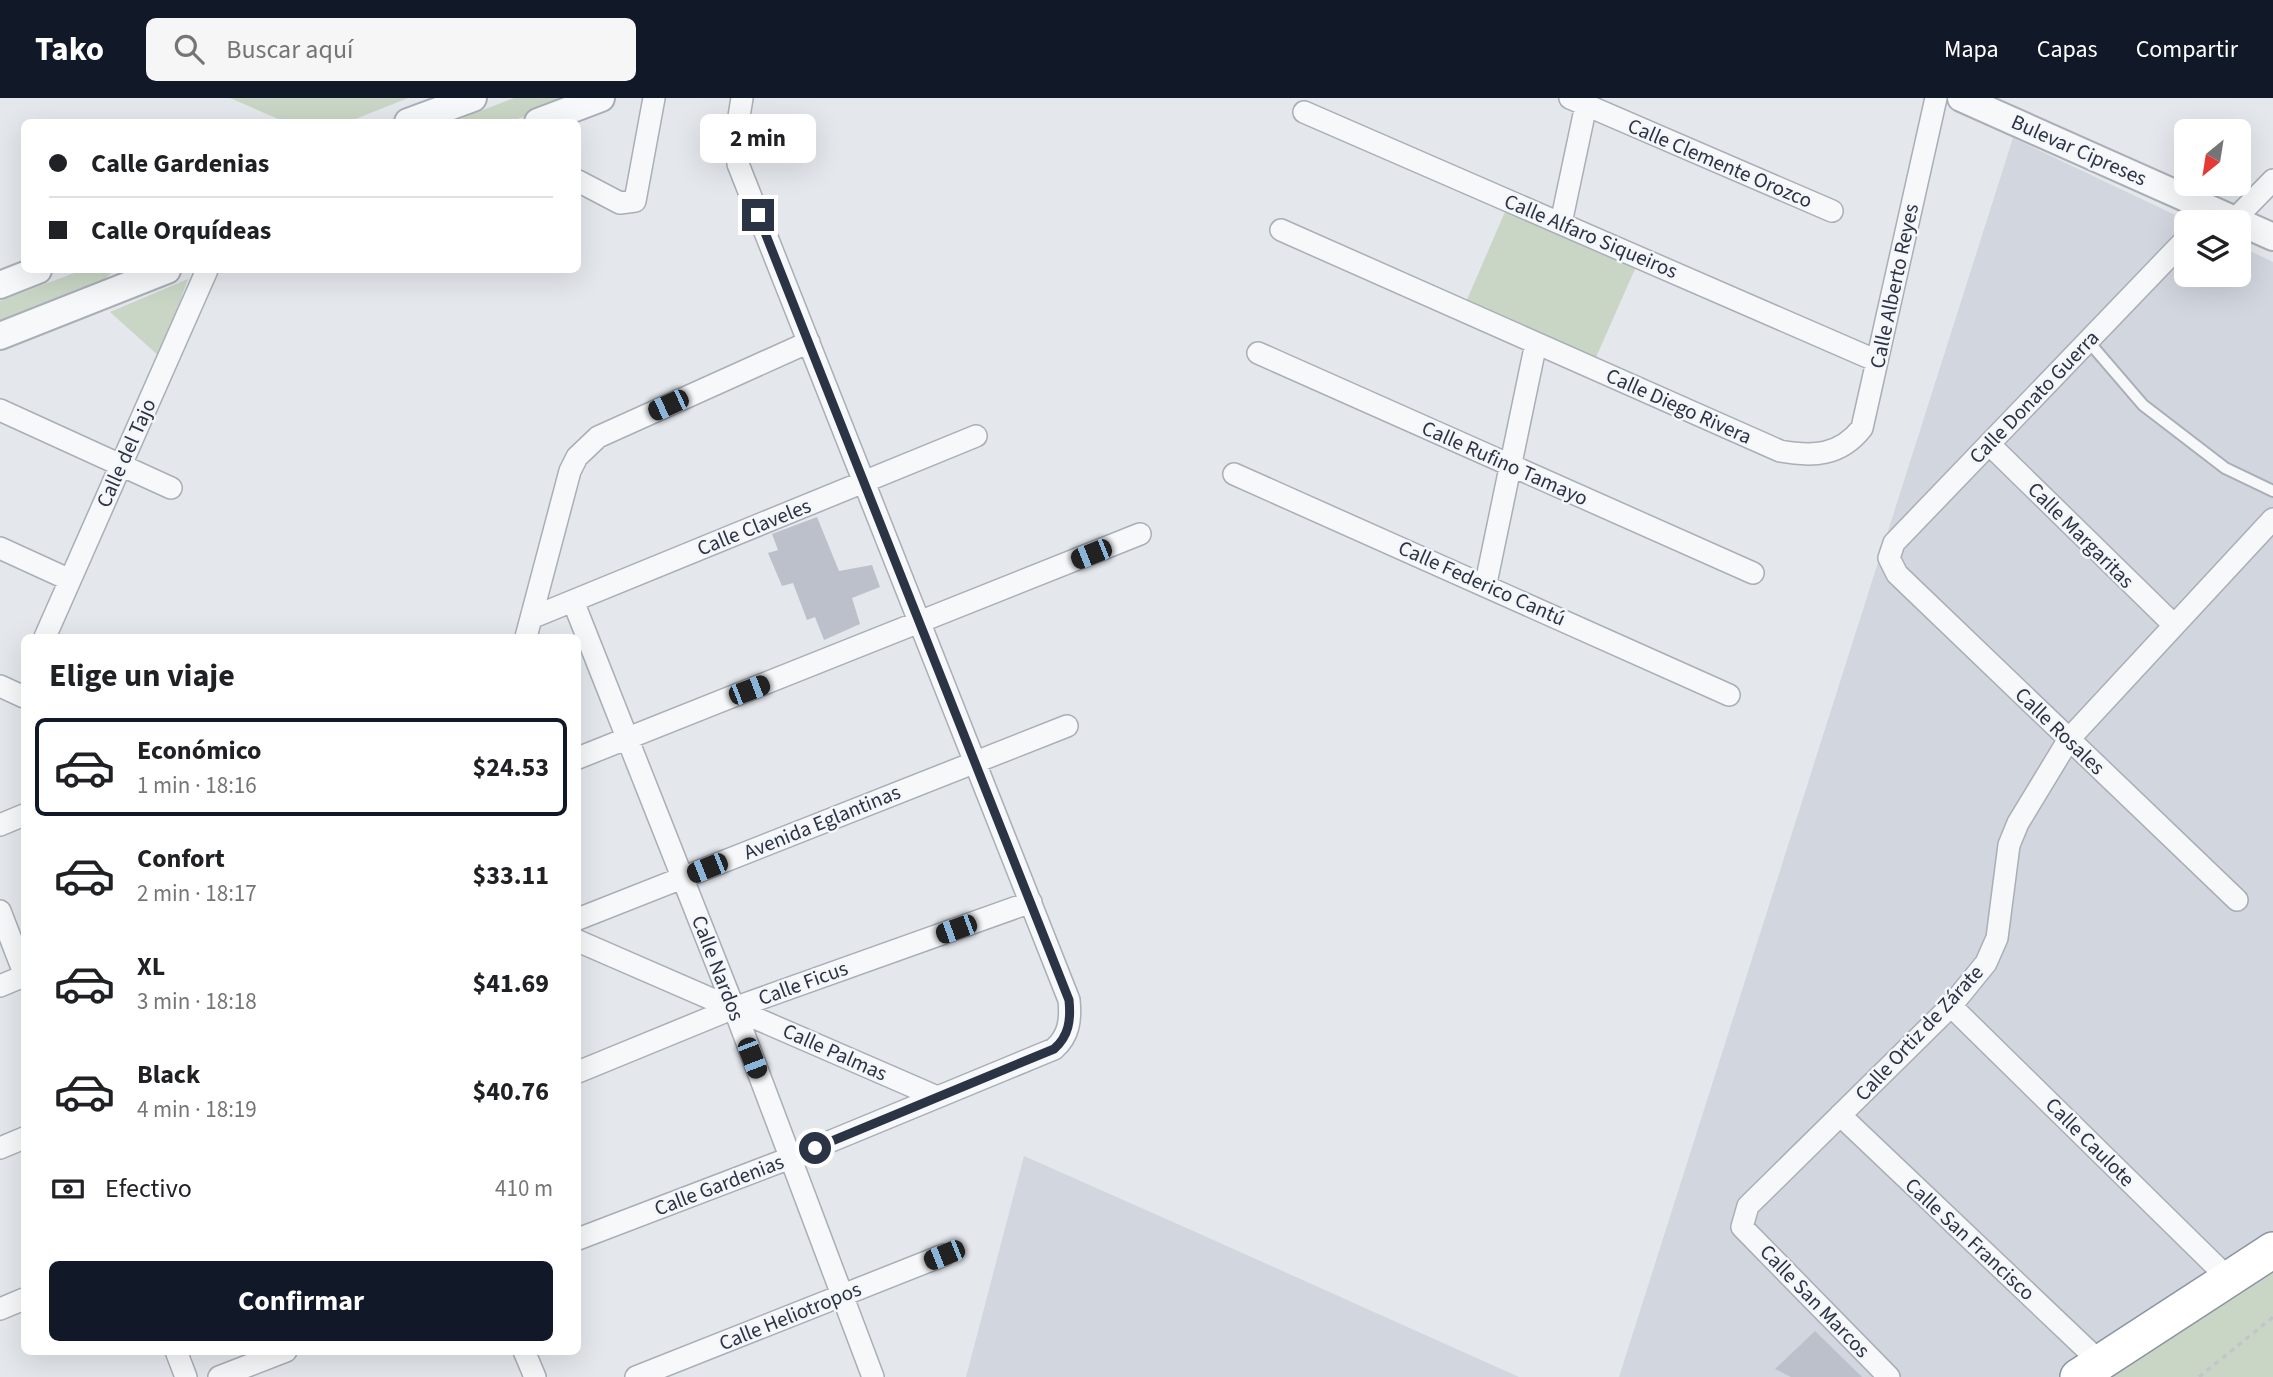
<!DOCTYPE html>
<html lang="es">
<meta charset="utf-8">
<style>
:root{--surface:#fff;--page:#f6f6f6;--text:#202124;--muted:#757577;--line:#e0e0e0;--accent:#111827}
body{margin:0;font-family:"Source Sans 3",sans-serif;background:var(--page);color:var(--text);height:100vh;display:flex;flex-direction:column;font-size:26px;white-space:nowrap}
*{box-sizing:border-box;margin:0}
p{font-size:23px;color:var(--muted)}
.icon{flex:none;width:38px;height:38px;fill:none;stroke:currentColor;stroke-width:2;stroke-linecap:round;stroke-linejoin:round}
.map{position:relative;flex:1;overflow:hidden}
.side{position:absolute;left:21px;top:536px;width:560px;height:721px;display:flex;flex-direction:column;background:var(--surface);border-radius:10px;box-shadow:0 7px 28px #0002}
.side>*{flex:none}
.banner{position:absolute;left:21px;top:21px;width:560px;height:154px;border-radius:10px;box-shadow:0 7px 28px #0002;display:grid;align-content:center;height:154px;padding:0 28px;background:var(--surface)}
.needle{width:46px;rotate:210deg}
.fabs{position:absolute;left:2174px;top:21px;display:grid;gap:14px}
.fabs a{display:grid;place-items:center;width:77px;height:77px;border-radius:10px;background:var(--surface);box-shadow:0 7px 28px #0002;font-size:35px}
.end{position:absolute;width:32px;height:32px;margin:-16px;border:9px solid #2b3445;background:#fff;box-shadow:0 0 0 4px #fff}
.from{border-radius:50%}
.bubble{position:absolute;height:49px;border-radius:10px;background:var(--surface);box-shadow:0 7px 28px #0002;font-size:23px;font-weight:700;line-height:49px;text-align:center}
.car{position:absolute;width:21px;height:42px;margin:-21px -10px;border-radius:9px;box-shadow:0 0 5px 2px #0007;background:linear-gradient(#222 24%,#8ab4d8 0 40%,#222 0 76%,#8ab4d8 0 86%,#222 0)}
.banner b{display:flex;align-items:center;gap:24px;height:66px;font-size:26px}
.banner b+b{border-top:2px solid var(--line)}
.banner i{width:18px;height:18px;background:var(--text)}
ul{padding:0;list-style:none}
li{display:flex;align-items:center;gap:21px;height:98px;margin:0 14px 10px;padding:0 14px;border:4px solid transparent;border-radius:10px}
li div{flex:1}
li b{display:block;font-size:26px}
li em{font-style:normal;font-weight:700}
li.selected{border-color:var(--accent)}
li>.icon{width:63px;height:63px;stroke-width:1.5}
h2{padding:0 28px;font-size:32px;line-height:84px}
.pay{display:flex;align-items:center;gap:18px;height:77px;padding:0 28px;font-size:26px}
.pay p{margin-inline-start:auto}
.cta{display:flex;gap:14px;margin-top:auto;padding:14px 28px}
.cta a{flex:1;height:80px;border-radius:10px;background:var(--accent);color:#fff;font-size:28px;font-weight:700;line-height:80px;text-align:center}
header{display:flex;align-items:center;gap:42px;box-sizing:border-box;height:98px;padding:0 35px;background:var(--accent);color:#fff}
header strong{font-size:33px}
nav{display:flex;gap:38px;margin-inline-start:auto;font-size:24px}
.search{width:490px;height:63px;background:var(--page);display:flex;align-items:center;gap:18px;box-sizing:border-box;padding:0 24px;border-radius:10px;color:var(--muted);font-size:26px}
.map>svg:first-child{display:block}
</style>
<header>
<strong>Tako</strong>
<div class="search"><svg class="icon" aria-label="search" viewBox="0 0 24 24"><circle cx="10" cy="10" r="6"/><path d="M15 15l6 6"/></svg>Buscar aquí</div>
<nav><a>Mapa</a><a>Capas</a><a>Compartir</a></nav>
</header>
<div class="map">
<svg width="2273" height="1279" viewBox="0 0 2273 1279">
<rect width="100%" height="100%" fill="#e4e7ec"/>
<path fill="#d2d6de" d="M2013,40L2190,124H2186V177H2238V147L2273,164V1279H1619Z
M1024,1058L1191,1132L1519,1279H966Z"/>
<path fill="#c9d6c5" d="M230,0H408L348,24H285Z
M514,0H571L510,24H452Z
M1508,107L1639,162L1593,266L1462,213Z
M82,172H115L101,184L0,224V203Z
M188,181L160,259L110,214Z
M2273,1154V1279H2082Z"/>
<path fill="#bbc0ca" d="M817,419L839,473L872,467L880,489L852,500L860,526L824,542L815,519L807,522L793,485L782,488L768,455L778,452L772,436Z
M1815,1233L1862,1279H1791L1775,1271Z"/>
<g fill="none" stroke-linecap="round" stroke-linejoin="round">
<defs>
<path id="service" d="M2088,243L2143,307L2225,370L2273,393"/>
<path id="minor" d="M1570,0L1832,113
M1304,14L1877,263
M578,83L620,105L635,103L654,0
M2234,122L2273,82
M1561,125L1586,7
M1281,132L1780,353C1813,359 1840,358 1862,330L1936,0
M2186,141L1894,445L1889,460L1897,476L2237,802
M1258,255L1753,475
M0,312L171,390
M1989,346L2174,527
M1234,376L1729,597
M0,450L70,482
M1486,485L1536,245
M573,503L734,910L873,1279
M531,520L976,338
M45,539L207,172
M526,539L570,373L577,359L598,339L809,244
M0,588L24,599
M578,660L1140,436
M0,727L24,717
M0,813L24,875
M578,821L1067,628
M578,843L937,999
M0,888L24,878
M1951,908L2229,1181
M578,974L734,910L1031,804
M1840,1017L2100,1264
M0,1050L24,1040
M578,1141L790,1060L1054,951C1069,938 1071,922 1069,902L738,66L737,31L742,0
M0,1211L24,1201
M176,1253L186,1279
M524,1253L535,1279
M219,1279L286,1253
M636,1279L944,1157
M1889,1279L1742,1129L1748,1108L1951,908L1986,865L1997,840L2009,747L2018,725L2069,641L2273,421"/>
<path id="tertiary" d="M1961,0L2273,139
M408,24L473,0
M538,24L601,0
M0,187L38,172
M0,238L167,172"/>
<path id="trunk" d="M2078,1279L2273,1152"/>
</defs>
<use href="#service" stroke="#a9aeb7" stroke-width="14"/>
<use href="#minor" stroke="#a9aeb7" stroke-width="24"/>
<use href="#tertiary" stroke="#a9aeb7" stroke-width="30"/>
<use href="#trunk" stroke="#8b94a3" stroke-width="38"/>
<path stroke="#c2c5cb" stroke-width="3.5" stroke-dasharray="5 5" stroke-linecap="butt" d="M2199,1279L2273,1219"/>
<use href="#service" stroke="#f7f8fa" stroke-width="10"/>
<use href="#minor" stroke="#f7f8fa" stroke-width="21"/>
<use href="#tertiary" stroke="#f7f8fa" stroke-width="26"/>
<use href="#trunk" stroke="#fff" stroke-width="35"/>
</g>
<g fill="none" stroke-linecap="round" stroke-linejoin="round">
<path stroke="#2b3445" stroke-width="9" d="M758,117L1069,902C1071,922 1069,938 1054,951L815,1050"/>
</g>
<g text-anchor="middle" stroke-width="5" stroke-linejoin="round" paint-order="stroke">
<g font-size="21" fill="#2b3445" stroke="#f4f6f9">
<text transform="translate(2079 52) rotate(24)" y="7">Bulevar Cipreses</text>
<text transform="translate(1720 65) rotate(23)" y="7">Calle Clemente Orozco</text>
<text transform="translate(1591 138) rotate(23)" y="7">Calle Alfaro Siqueiros</text>
<text transform="translate(1894 188) rotate(-78)" y="7">Calle Alberto Reyes</text>
<text transform="translate(2034 299) rotate(-46)" y="7">Calle Donato Guerra</text>
<text transform="translate(1679 308) rotate(24)" y="7">Calle Diego Rivera</text>
<text transform="translate(126 355) rotate(-66)" y="7">Calle del Tajo</text>
<text transform="translate(1505 365) rotate(24)" y="7">Calle Rufino Tamayo</text>
<text transform="translate(754 429) rotate(-22)" y="7">Calle Claveles</text>
<text transform="translate(2081 437) rotate(45)" y="7">Calle Margaritas</text>
<text transform="translate(1482 485) rotate(24)" y="7">Calle Federico Cantú</text>
<text transform="translate(2060 633) rotate(44)" y="7">Calle Rosales</text>
<text transform="translate(822 724) rotate(-22)" y="7">Avenida Eglantinas</text>
<text transform="translate(718 870) rotate(69)" y="7">Calle Nardos</text>
<text transform="translate(803 885) rotate(-20)" y="7">Calle Ficus</text>
<text transform="translate(1919 935) rotate(-47)" y="7">Calle Ortiz de Zárate</text>
<text transform="translate(835 954) rotate(24)" y="7">Calle Palmas</text>
<text transform="translate(2090 1044) rotate(45)" y="7">Calle Caulote</text>
<text transform="translate(719 1087) rotate(-21)" y="7">Calle Gardenias</text>
<text transform="translate(1970 1141) rotate(43)" y="7">Calle San Francisco</text>
<text transform="translate(1815 1203) rotate(46)" y="7">Calle San Marcos</text>
<text transform="translate(790 1218) rotate(-22)" y="7">Calle Heliotropos</text>
</g>
</g>
</svg>
<div class="fabs">
<a><svg class="needle" viewBox="-14 -14 28 28"><path d="M0-13l5 13h-10z" fill="#e53935"/><path d="M0 13l5-13h-10z" fill="#757577"/></svg></a>
<a><svg class="icon" aria-label="layers" viewBox="0 0 24 24"><path d="M12 4l9 5-9 5-9-5zM3 14l9 5 9-5"/></svg></a>
</div>
<i class="end from" style="left:815px;top:1050px"></i>
<i class="end" style="left:758px;top:117px"></i>
<div class="bubble" style="left:700px;top:16px;width:116px">2 min</div>
<i class="car" style="left:668px;top:307px;rotate:245deg"></i>
<i class="car" style="left:1091px;top:456px;rotate:248deg"></i>
<i class="car" style="left:749px;top:592px;rotate:69deg"></i>
<i class="car" style="left:707px;top:770px;rotate:248deg"></i>
<i class="car" style="left:956px;top:831px;rotate:250deg"></i>
<i class="car" style="left:752px;top:960px;rotate:159deg"></i>
<i class="car" style="left:944px;top:1157px;rotate:248deg"></i>
<div class="banner">
<b><i class="from"></i>Calle Gardenias</b>
<b><i></i>Calle Orquídeas</b>
</div>
<section class="side">
<h2>Elige un viaje</h2>
<ul>
<li class="selected"><svg class="icon" aria-label="car" viewBox="0 0 24 24"><path d="M5 17H2v-5l4-1 3-4h7l3 4 3 1v5h-3M9 17h6M6 11h13"/><circle cx="7" cy="17" r="2"/><circle cx="17" cy="17" r="2"/></svg><div><b>Económico</b><p>1 min · 18:16</p></div><em>$24.53</em></li>
<li><svg class="icon" aria-label="car" viewBox="0 0 24 24"><path d="M5 17H2v-5l4-1 3-4h7l3 4 3 1v5h-3M9 17h6M6 11h13"/><circle cx="7" cy="17" r="2"/><circle cx="17" cy="17" r="2"/></svg><div><b>Confort</b><p>2 min · 18:17</p></div><em>$33.11</em></li>
<li><svg class="icon" aria-label="car" viewBox="0 0 24 24"><path d="M5 17H2v-5l4-1 3-4h7l3 4 3 1v5h-3M9 17h6M6 11h13"/><circle cx="7" cy="17" r="2"/><circle cx="17" cy="17" r="2"/></svg><div><b>XL</b><p>3 min · 18:18</p></div><em>$41.69</em></li>
<li><svg class="icon" aria-label="car" viewBox="0 0 24 24"><path d="M5 17H2v-5l4-1 3-4h7l3 4 3 1v5h-3M9 17h6M6 11h13"/><circle cx="7" cy="17" r="2"/><circle cx="17" cy="17" r="2"/></svg><div><b>Black</b><p>4 min · 18:19</p></div><em>$40.76</em></li>
</ul>
<div class="pay"><svg class="icon" aria-label="cash" viewBox="0 0 24 24"><path d="M3 7h18v10H3z"/><circle cx="12" cy="12" r="2"/></svg>Efectivo<p>410 m</p></div>
<div class="cta"><a>Confirmar</a></div>
</section>
</div>
